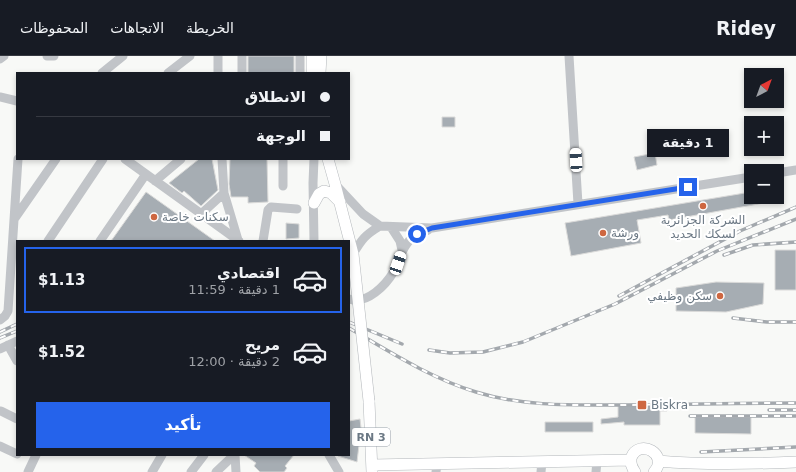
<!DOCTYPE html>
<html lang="ar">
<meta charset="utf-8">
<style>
:root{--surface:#171b24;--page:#20242c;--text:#f1f3f6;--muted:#9ea1a6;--line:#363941;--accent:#2563eb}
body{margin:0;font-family:"DejaVu Sans",Cairo,sans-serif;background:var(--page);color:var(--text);direction:rtl;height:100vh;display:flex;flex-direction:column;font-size:15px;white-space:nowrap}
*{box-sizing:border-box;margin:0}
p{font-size:13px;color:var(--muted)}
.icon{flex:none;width:22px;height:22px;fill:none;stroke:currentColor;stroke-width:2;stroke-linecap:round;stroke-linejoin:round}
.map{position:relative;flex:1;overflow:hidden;direction:ltr}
.sheet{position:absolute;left:16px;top:184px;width:334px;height:216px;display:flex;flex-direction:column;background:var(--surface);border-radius:0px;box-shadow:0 2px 6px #0003;direction:rtl}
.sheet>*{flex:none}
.top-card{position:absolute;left:16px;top:16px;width:334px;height:88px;border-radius:0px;box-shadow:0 2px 6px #0003;direction:rtl;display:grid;align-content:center;height:88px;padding:0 20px;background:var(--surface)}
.needle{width:26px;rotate:41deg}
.buttons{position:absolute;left:744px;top:12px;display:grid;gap:8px}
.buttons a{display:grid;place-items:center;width:40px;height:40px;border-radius:0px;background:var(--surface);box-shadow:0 2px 6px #0003;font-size:20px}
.end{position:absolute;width:18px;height:18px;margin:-9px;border:5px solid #2563eb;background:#fff;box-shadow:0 0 0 2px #fff}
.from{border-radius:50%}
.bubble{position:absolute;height:28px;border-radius:0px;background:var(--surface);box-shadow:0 2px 6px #0003;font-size:13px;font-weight:700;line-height:28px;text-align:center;direction:rtl}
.car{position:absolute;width:12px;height:24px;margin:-12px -6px;border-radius:5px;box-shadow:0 0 3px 1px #0007;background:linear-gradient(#fff 24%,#345 0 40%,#fff 0 76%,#345 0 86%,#fff 0)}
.top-card b{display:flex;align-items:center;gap:14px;height:38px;font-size:15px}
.top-card b+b{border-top:1px solid var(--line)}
.top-card i{width:10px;height:10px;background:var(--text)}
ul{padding:7px 0 0;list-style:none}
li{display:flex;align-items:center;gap:12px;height:66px;margin:0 8px 6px;padding:0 12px;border:2px solid transparent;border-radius:0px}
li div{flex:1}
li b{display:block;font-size:15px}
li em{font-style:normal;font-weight:700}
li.active{border-color:var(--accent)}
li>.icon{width:36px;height:36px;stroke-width:1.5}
.button{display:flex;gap:8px;margin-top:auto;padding:8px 20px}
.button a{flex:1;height:46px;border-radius:0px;background:var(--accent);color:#fff;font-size:16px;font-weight:700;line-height:46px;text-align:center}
header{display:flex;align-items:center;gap:24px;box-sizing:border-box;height:56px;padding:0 20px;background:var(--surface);border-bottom:1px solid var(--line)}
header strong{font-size:19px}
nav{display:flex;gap:22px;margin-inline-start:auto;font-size:14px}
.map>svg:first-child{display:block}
</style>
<header>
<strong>Ridey</strong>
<nav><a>الخريطة</a><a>الاتجاهات</a><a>المحفوظات</a></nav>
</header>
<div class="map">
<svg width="796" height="416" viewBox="0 0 796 416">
<rect width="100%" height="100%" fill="#f8f9f7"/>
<path fill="#a6adb3" stroke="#dadad9" d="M248,0H294V17H248Z
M442,61H455V71H442Z
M655,97L657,109L637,114L634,101Z
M199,103H212L218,134L201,150L184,135L182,137L169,127Z
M230,103H267L268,146L248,147V141H231L229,128Z
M146,136L215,185H111Z
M751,136V141H763L764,147L669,164L668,159L637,164L641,187L571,200L565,167Z
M286,167L299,168V182L286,183Z
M775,194H796V234H775Z
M716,226L764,227L763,248L726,256L676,255V232Z
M618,349H666L667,355H660V369H624V366L601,368V363L618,361Z
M695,361H751V378L695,377Z
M360,363L363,389H359L357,406L338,400V399H349V365Z
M545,366H593V376H545Z
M244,399H294L285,410L287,412L284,416H260L254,410L256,407Z"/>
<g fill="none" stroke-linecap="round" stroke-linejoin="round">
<defs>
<path id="major" d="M312,0V17
M320,17L321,0
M328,103L335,128L353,198
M314,147L319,138L324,135L331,137L340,146
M369,345L372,416
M658,405C704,409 750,408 796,406
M372,409L631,404
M635,416C632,412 630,407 631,402C639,381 670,399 654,416"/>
</defs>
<use href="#major" stroke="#b4b8bc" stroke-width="12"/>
<path stroke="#c1c4c8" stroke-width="9" d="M47,0H54
M218,0V17
M242,0V17
M300,0V17
M569,0L578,148
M0,3L4,0
M102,17L123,0
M168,17L190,0
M0,41L17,45
M125,103L239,185
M222,103L224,137L238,184
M283,103V130
M777,117L796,114
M155,125L181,103
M335,128L363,158L380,170L432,172L751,121
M201,158L224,137
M15,162L56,103
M391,171L400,185L402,194
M48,185L103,103
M100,185L146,118
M263,185L268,154L271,151L297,153
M314,185L313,127L314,103
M353,198C362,183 365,179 380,170
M349,243C367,249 386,229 394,215C399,205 401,194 409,185C414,179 421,177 428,174
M0,264L5,260L8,255L18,103
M8,289L17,305
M0,293L17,285
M1,355L17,363
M0,390L17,398
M235,399L236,416
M329,399L339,416
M28,416L36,399
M152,416L162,399
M191,416L204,399
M216,416L234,399
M436,416L437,408
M541,416L542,406
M596,416L597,405"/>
<use href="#major" stroke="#fff" stroke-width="11"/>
<defs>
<path id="rail" d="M724,199L753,189L796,186
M619,240L740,175L796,151
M733,262L767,266H796
M349,266L402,288
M349,272C390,296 430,322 476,336C524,351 576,349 626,349C683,348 739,347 796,347
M0,276L17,268
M0,282L17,275
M429,294L450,297L483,296L523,286L615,248L717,195L796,163
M769,354H796
M690,360H796
M701,396L796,391"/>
</defs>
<use href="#rail" stroke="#a3a8ad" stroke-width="3.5"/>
<use href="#rail" stroke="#fff" stroke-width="2" stroke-dasharray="6" stroke-linecap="butt"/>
<defs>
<path id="major-bridge" d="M353,198L369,345"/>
</defs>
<use href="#major-bridge" stroke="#b4b8bc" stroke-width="12" stroke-linecap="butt"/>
<use href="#major-bridge" stroke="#fff" stroke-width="11"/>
</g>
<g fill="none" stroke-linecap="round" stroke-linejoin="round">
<path stroke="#2563eb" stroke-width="5" d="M417,178L432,172L688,131"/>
</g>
<g fill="#ce6741" stroke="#fff" stroke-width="1.5">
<circle cx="703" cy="150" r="4"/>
<circle cx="154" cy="161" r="4"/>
<circle cx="603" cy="177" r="4"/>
<circle cx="720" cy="240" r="4"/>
<rect x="637" y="344" width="10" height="10" rx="2"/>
</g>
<g text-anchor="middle" stroke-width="4" stroke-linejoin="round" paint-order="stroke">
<rect fill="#fff" stroke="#97a0a9" stroke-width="1" x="352" y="372" width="38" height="18" rx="3"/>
<g font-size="11" font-weight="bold" fill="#6b7884">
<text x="371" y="385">RN 3</text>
</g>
<g font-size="12" fill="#6b7884" stroke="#fff" text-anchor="start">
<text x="162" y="165">سكنات خاصة</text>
<text x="703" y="168" text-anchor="middle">الشركة الجزائرية<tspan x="703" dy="14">لسكك الحديد</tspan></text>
<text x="611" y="181">ورشة</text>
<text x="712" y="244" text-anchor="end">سكن وظيفي</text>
<text x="651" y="353">Biskra</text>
</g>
</g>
</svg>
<div class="buttons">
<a><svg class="needle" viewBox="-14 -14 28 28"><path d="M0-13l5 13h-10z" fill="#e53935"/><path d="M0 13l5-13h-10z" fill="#9ea1a6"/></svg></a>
<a>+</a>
<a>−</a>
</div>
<i class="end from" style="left:417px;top:178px"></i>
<i class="end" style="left:688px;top:131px"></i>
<div class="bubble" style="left:647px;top:73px;width:82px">1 دقيقة</div>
<i class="car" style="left:576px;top:104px;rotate:357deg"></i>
<i class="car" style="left:398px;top:207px;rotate:19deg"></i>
<div class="top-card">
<b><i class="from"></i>الانطلاق</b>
<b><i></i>الوجهة</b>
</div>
<section class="sheet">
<ul>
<li class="active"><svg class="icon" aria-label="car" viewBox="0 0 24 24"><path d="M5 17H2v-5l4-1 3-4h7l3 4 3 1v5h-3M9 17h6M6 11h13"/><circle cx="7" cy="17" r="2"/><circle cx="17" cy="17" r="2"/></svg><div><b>اقتصادي</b><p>1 دقيقة · 11:59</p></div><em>$1.13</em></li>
<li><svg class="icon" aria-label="car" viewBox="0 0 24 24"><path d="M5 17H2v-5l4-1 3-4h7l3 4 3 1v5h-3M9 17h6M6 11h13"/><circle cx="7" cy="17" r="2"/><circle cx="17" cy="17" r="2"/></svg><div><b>مريح</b><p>2 دقيقة · 12:00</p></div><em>$1.52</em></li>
</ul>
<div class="button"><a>تأكيد</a></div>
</section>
</div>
